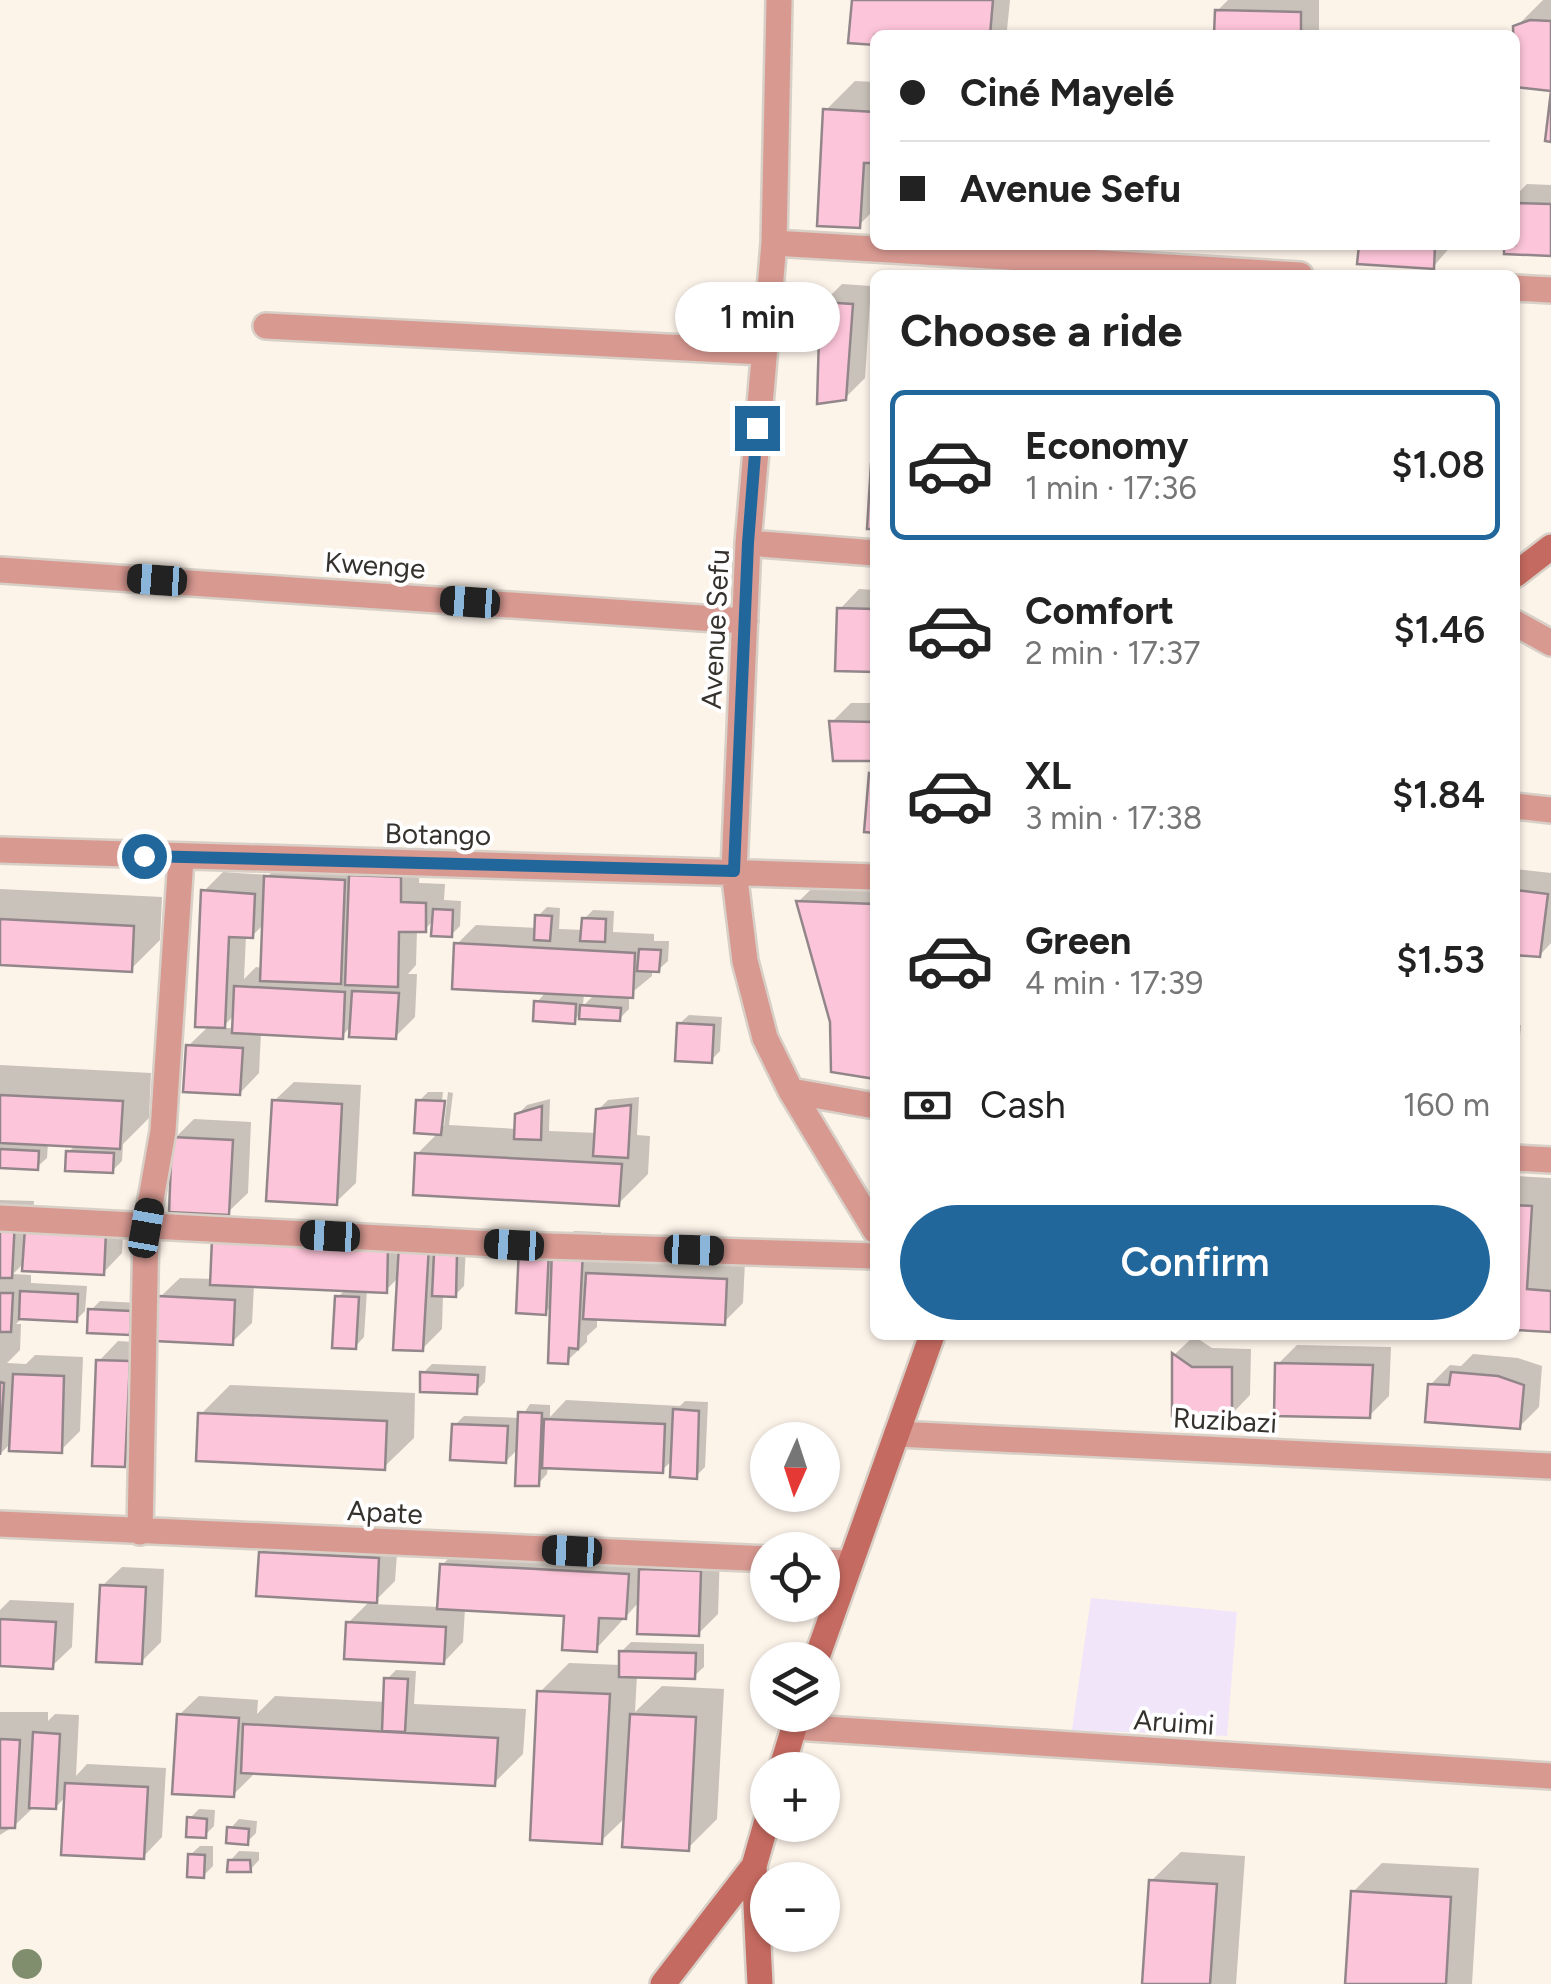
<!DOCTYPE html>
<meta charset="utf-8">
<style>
:root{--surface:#fff;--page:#f2f2f2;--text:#222;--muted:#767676;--line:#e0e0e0;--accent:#22679c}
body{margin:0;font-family:Figtree,sans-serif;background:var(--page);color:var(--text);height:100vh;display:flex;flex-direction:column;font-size:38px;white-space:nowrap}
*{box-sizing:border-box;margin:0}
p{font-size:32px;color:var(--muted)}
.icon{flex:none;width:55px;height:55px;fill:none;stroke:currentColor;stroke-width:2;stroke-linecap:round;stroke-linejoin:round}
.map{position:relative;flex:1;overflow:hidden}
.panel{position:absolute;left:870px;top:270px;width:650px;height:1070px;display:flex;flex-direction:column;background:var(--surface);border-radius:15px;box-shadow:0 2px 8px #0004}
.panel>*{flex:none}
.banner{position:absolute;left:870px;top:30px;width:650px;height:220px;border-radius:15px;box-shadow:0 2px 8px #0004;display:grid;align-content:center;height:220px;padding:0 30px;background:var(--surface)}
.needle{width:65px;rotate:183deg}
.buttons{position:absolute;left:750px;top:1422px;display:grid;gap:20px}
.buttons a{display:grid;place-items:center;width:90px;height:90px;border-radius:50%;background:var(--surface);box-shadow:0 2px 8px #0004;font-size:50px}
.end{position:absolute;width:45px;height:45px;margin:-22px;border:12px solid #22679c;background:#fff;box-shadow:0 0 0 5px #fff}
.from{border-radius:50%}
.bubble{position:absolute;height:70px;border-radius:35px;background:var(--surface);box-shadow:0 2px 8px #0004;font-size:32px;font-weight:600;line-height:70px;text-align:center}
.car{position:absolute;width:30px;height:60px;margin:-30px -15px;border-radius:12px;box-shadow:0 0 8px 2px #0007;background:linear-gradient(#222 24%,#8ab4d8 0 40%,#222 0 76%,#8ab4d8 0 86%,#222 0)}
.banner b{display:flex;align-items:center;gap:35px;height:95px;font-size:38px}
.banner b+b{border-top:2px solid var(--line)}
.banner i{width:25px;height:25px;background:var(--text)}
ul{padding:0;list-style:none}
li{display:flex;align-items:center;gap:30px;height:150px;margin:0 20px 15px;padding:0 10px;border:5px solid transparent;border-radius:15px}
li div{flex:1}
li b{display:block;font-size:38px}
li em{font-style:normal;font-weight:600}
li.selected{border-color:var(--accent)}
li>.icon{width:90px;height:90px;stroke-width:1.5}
h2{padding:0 30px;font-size:45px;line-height:120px}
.pay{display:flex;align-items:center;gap:25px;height:110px;padding:0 30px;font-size:38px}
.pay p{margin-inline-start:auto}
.primary-button{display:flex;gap:20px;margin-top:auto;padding:20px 30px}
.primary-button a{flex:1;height:115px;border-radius:60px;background:var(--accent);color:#fff;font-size:40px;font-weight:600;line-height:115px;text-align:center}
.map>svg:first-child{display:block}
</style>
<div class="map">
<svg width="1551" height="1984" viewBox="0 0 1551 1984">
<rect width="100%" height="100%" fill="#fcf3e9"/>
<path fill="#f1e5fa" d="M1091,1598L1237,1612L1227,1736L1072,1730Z"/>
<path fill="#0003" fill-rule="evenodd" d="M854,0H1010L1007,30L1002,35H875V43Z
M1228,0H1319V35H1217V11Z
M1543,0H1551V88L1516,27Z
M855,81L875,82V209L859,225L826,110Z
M1527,184L1551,185V253L1506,245H1515V196Z
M1361,245H1452L1433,267Z
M842,284L871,286L865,378L845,398L823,303Z
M859,589L875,590V670L840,609Z
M851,703H875V759L832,722Z
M296,848L420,858L419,883L445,884L444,900L461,901L460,926L451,935L435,919L425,929H417L416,965L408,974H417L415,1017L395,1037L352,1025L342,1036L261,1032L259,1073L240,1093L188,1046L210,1025L204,891L223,872L269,875ZM265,923L263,968L256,967L244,979L246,936H252ZM235,1014L234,1028H222Z
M837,864L875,865V1076L832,1022L799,901Z
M1515,869L1551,873V943L1540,955L1515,952Z
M0,889L162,897L160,940L131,969L0,962Z
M547,907L560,908L559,929L583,930L584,919L593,910L614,911L613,932L654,934V941H669L668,961L658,970H652V976L629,995V1009L620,1018L578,1016L574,1021L536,1003L547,991L457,944L476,925L537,928L538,916ZM584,993L595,994L583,1006Z
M689,1015L722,1017L720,1051L711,1060L679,1024Z
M1515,1025H1521L1515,1095Z
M0,1065L151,1073L149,1118L123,1144L122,1161L112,1171L68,1152L76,1145L48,1143L47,1158L37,1167L0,1165Z
M294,1082L361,1085L356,1183L336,1202L274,1101Z
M428,1092H443L439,1126H444L448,1092L453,1093L449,1125L517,1129V1115L527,1105L550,1099L549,1131L597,1133L598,1110L608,1100L639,1097L637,1135L650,1136L648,1174L618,1204L417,1154L439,1132L419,1101Z
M194,1119L251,1122L248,1193L228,1212L175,1138Z
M1515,1176L1551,1178V1329L1515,1328Z
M0,1200L34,1201L32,1224L124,1213L122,1253L103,1273L26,1261L13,1274L31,1275V1283L87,1286L85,1311L76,1320L23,1317L16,1324H21L20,1350L7,1363L26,1364L35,1355L83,1357L80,1431L61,1450L12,1442L0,1454Z
M421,1225L447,1227L446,1245L466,1246L464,1286L455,1295L443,1294L442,1329L422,1349L399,1277L386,1290H367L364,1337L355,1347L338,1297L346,1289L254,1285L252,1323L232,1342L160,1297L180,1278L213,1279L406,1239Z
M574,1231L601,1232L600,1263L608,1255L745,1261L743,1303L724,1322L597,1317V1327L587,1336V1342L567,1361L552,1306L545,1312L522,1248H557Z
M100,1301L139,1303L138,1323L129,1333L91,1310Z
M1194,1336L1212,1348L1251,1349L1250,1395L1231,1415L1174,1414L1175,1354Z
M118,1341L148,1343L144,1445L124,1465L99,1361Z
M1297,1345L1391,1347L1389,1396L1370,1415L1278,1364Z
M1473,1354L1518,1358L1542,1366L1539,1407L1519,1427L1430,1385L1450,1365L1461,1366Z
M432,1364L486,1366L485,1382L476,1391L423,1373Z
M230,1385L415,1393L414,1438L384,1467L200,1415Z
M566,1400L680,1406L685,1401L708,1402L705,1467L696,1476L674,1459L662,1470L548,1466L547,1474L538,1484L520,1447L506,1461L455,1425L464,1416L521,1418L530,1404L550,1405V1417Z
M281,1534L398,1540L395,1581L372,1604L440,1607L442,1565L471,1536L720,1552L718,1614L698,1634L640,1601L596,1649L566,1613L465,1608L463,1642L444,1662L348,1623L371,1600L261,1553Z
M122,1567L164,1569L161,1642L141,1662L102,1586Z
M10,1600L74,1603L72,1647L52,1666L0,1663V1610Z
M631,1642L704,1644V1667L694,1676L637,1675L635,1712L662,1686L724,1689L717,1819L688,1848L627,1816L601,1841L540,1692L569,1663L621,1665V1652Z
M396,1670L416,1671L414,1704L526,1709L523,1754L494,1783L253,1771V1775L233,1795L179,1715L199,1696L258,1700L257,1714L275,1696L386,1702L387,1679Z
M0,1712H48V1721L55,1714L79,1715L76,1776L87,1764L166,1768L162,1837L143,1857L67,1795L56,1807L35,1806L14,1826L0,1835Z
M199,1809L215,1810L214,1826L205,1835L189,1819Z
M239,1819L257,1821L256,1833L247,1842L230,1829Z
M200,1846H213V1866L204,1875L190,1855Z
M239,1851L259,1852V1860L250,1870L230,1861Z
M1181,1852L1245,1856L1236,1984H1144L1151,1881Z
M1382,1863L1479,1868L1472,1984H1348L1353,1892Z"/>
<path fill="#fdc5d9" stroke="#93868a" stroke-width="2.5" d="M852,0H993L990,35H875V45L848,43Z
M1215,10L1301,12V35H1214Z
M1530,20L1551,21V142L1545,141L1551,91L1515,87L1513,26Z
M823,109L875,112V163H864L860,228L817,226Z
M1515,203L1551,204V256L1504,254V245H1515Z
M1359,245H1435L1434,269L1357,264Z
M820,302L853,304L846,400L817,404Z
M871,464H875V529H867Z
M837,608L875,609V672L835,671Z
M829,721L875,722V761H833Z
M869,773L875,774V833L864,832Z
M349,875L401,877V902L426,903V932H399L398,987L345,985Z
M264,876L345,880L341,984L260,981Z
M201,890L255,894L253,938L229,937L225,1028L195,1027Z
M1515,890L1548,894L1540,957L1515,955Z
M796,901L875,904V1079L831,1072L830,1022Z
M433,909L453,910L452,937L431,936Z
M535,915L552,916L550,941L534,940Z
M582,918L606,919L605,942L580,941Z
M0,919L134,926L132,972L0,965Z
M454,943L635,953L633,998L452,989Z
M639,949L661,950L659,972L637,971Z
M234,986L345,992L343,1039L232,1033Z
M352,991L399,993L396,1039L349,1037Z
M534,1001L576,1004L575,1024L533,1021Z
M580,1005L621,1008L620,1021L579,1019Z
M677,1023L714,1025L712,1063L675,1061Z
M186,1045L243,1048L240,1095L183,1092Z
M0,1095L123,1101L120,1149L0,1143Z
M272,1100L342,1104L337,1205L266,1201Z
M416,1100L445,1101L441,1135L414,1133Z
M631,1105L628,1158L593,1156L596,1109Z
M542,1106L541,1140L514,1139L515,1114Z
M172,1137L233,1140L229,1215L169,1212Z
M0,1149L39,1151L38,1170L0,1168Z
M66,1151L114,1153L113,1173L65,1171Z
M415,1153L622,1164L619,1206L413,1195Z
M1515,1205L1532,1206L1527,1289L1551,1291V1332L1515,1330Z
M0,1219L15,1220L12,1278H0Z
M25,1228L106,1232L104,1275L22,1271Z
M212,1239L388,1247L387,1293L210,1285Z
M399,1244L429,1245L423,1351L393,1350Z
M519,1247L549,1249L546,1315L516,1313Z
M552,1250L583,1251L578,1349L569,1348L568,1364L548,1363Z
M434,1253L457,1254L456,1297L432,1296Z
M586,1273L727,1279L725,1325L583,1319Z
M20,1291L78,1294L77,1322L19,1319Z
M0,1293H13L11,1332H0Z
M158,1296L235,1300L233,1345L155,1341Z
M335,1296L359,1297L356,1349L332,1348Z
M88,1309L131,1311L130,1335L87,1333Z
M1172,1353L1192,1367H1232V1417L1172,1416Z
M96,1360L130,1361L125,1467L92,1466Z
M1275,1363L1373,1365L1370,1418L1274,1416Z
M420,1372L478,1375L477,1394L420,1392Z
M1451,1372L1498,1376L1524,1385L1520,1429L1425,1422L1428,1384L1449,1385Z
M13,1374L64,1376L62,1453L9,1451Z
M0,1382L4,1383L0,1455Z
M673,1409L699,1411L697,1479L670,1477Z
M518,1412L542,1413L539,1486H515Z
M198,1413L387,1421L385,1470L196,1461Z
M544,1419L665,1424L663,1473L542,1468Z
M452,1424L508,1426L506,1463L450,1460Z
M259,1552L379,1558L377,1603L256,1596Z
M440,1564L629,1574L626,1619L599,1618L597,1652L562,1650L564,1616L437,1609Z
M639,1569L701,1571L699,1636L637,1634Z
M100,1585L146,1587L142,1664L96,1662Z
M0,1619L56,1622L53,1669L0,1666Z
M346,1622L446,1627L444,1664L344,1659Z
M619,1651L696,1653L695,1679L619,1677Z
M384,1678L408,1679L405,1732L382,1731Z
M537,1691L610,1694L602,1844L530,1840Z
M177,1714L239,1718L234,1797L172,1794Z
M630,1714L696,1717L689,1851L622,1847Z
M243,1724L498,1738L495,1786L241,1773Z
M33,1732L60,1734L56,1809L29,1808Z
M0,1739L20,1740L15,1828H0Z
M65,1783L148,1787L144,1859L61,1855Z
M187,1817L207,1819L206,1838L186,1837Z
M227,1827L249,1829L248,1845L226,1843Z
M188,1854L205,1855L204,1878L187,1877Z
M228,1860H250L251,1872H227Z
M1149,1880L1217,1884L1210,1984H1142Z
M1351,1891L1451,1897L1446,1984H1345Z"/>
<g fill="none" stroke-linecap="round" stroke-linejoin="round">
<defs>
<path id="minor" d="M779,0L774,243L748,543L734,871L745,961L765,1038L791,1091L875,1230
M774,243L1300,275
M1515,288L1551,290
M266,326L763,352
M748,543L875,553
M0,570L745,621
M1515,623L1551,643
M1515,806L1551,810
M0,850L875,877
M791,1091L875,1106
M1515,1158L1551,1160
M0,1218L514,1245L875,1256
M897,1434L1551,1466
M0,1524L768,1559
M140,1532L146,1228L163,1131L181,858
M822,1562L849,1563
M794,1727L1551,1776"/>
<path id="secondary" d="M1515,575L1551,547
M816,1660L932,1335
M781,1770L798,1715
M663,1984L754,1866
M760,1984L754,1866L768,1817"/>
</defs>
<use href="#minor" stroke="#d8d0c7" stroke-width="30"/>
<use href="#secondary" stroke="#d8d0c7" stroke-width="30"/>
<use href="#minor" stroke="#d89991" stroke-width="25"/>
<use href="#secondary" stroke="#c56a60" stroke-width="25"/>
</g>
<circle fill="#808e6d" cx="27" cy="1964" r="15"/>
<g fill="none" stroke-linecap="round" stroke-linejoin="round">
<path stroke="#22679c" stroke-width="12" d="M144,856L734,871L748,543L757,428"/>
</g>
<g text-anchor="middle" stroke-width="8" stroke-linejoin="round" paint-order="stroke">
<g font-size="28" fill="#35312d" stroke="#fff">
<text transform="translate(375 565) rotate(4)" y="10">Kwenge</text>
<text transform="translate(715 629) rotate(-87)" y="10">Avenue Sefu</text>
<text transform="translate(438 834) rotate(1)" y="10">Botango</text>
<text transform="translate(1225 1420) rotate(3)" y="10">Ruzibazi</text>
<text transform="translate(385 1512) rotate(3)" y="10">Apate</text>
<text transform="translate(1174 1722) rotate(4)" y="10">Aruimi</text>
</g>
</g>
</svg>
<div class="buttons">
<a><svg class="needle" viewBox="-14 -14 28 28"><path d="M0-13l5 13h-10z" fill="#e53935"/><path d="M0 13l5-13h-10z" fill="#767676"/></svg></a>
<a><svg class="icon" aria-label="locate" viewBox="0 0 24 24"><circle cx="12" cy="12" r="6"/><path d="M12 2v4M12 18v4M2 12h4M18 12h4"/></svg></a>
<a><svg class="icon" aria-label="layers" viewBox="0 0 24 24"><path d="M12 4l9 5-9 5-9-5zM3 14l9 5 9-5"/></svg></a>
<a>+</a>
<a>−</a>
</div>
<i class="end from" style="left:144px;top:856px"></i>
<i class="end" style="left:757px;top:428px"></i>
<div class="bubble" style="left:675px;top:282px;width:165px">1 min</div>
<i class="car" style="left:157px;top:580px;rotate:274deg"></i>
<i class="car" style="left:470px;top:602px;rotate:274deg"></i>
<i class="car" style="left:146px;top:1228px;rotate:10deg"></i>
<i class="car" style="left:330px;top:1236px;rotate:273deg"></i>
<i class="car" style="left:514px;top:1245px;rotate:273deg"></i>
<i class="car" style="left:694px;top:1250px;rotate:92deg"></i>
<i class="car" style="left:572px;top:1551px;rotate:273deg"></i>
<div class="banner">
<b><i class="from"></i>Ciné Mayelé</b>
<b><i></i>Avenue Sefu</b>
</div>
<section class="panel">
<h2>Choose a ride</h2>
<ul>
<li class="selected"><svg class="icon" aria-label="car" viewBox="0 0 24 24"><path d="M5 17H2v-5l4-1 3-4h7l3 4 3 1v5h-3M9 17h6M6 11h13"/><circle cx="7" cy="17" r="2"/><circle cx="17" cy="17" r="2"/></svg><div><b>Economy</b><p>1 min · 17:36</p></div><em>$1.08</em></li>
<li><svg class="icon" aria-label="car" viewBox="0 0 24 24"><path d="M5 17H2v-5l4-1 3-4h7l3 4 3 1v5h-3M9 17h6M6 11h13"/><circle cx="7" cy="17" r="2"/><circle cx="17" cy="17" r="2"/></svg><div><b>Comfort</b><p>2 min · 17:37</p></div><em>$1.46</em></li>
<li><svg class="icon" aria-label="car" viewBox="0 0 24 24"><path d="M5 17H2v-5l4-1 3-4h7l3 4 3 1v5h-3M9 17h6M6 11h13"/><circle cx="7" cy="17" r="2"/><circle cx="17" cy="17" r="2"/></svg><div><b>XL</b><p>3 min · 17:38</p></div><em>$1.84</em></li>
<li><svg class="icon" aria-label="car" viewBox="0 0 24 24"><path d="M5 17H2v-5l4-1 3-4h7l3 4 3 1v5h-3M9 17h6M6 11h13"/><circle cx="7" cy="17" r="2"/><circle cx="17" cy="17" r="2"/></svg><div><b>Green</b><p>4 min · 17:39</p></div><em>$1.53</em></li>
</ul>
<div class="pay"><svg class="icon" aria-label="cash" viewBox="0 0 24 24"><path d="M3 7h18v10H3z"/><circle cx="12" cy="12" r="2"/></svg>Cash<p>160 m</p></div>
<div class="primary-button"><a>Confirm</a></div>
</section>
</div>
